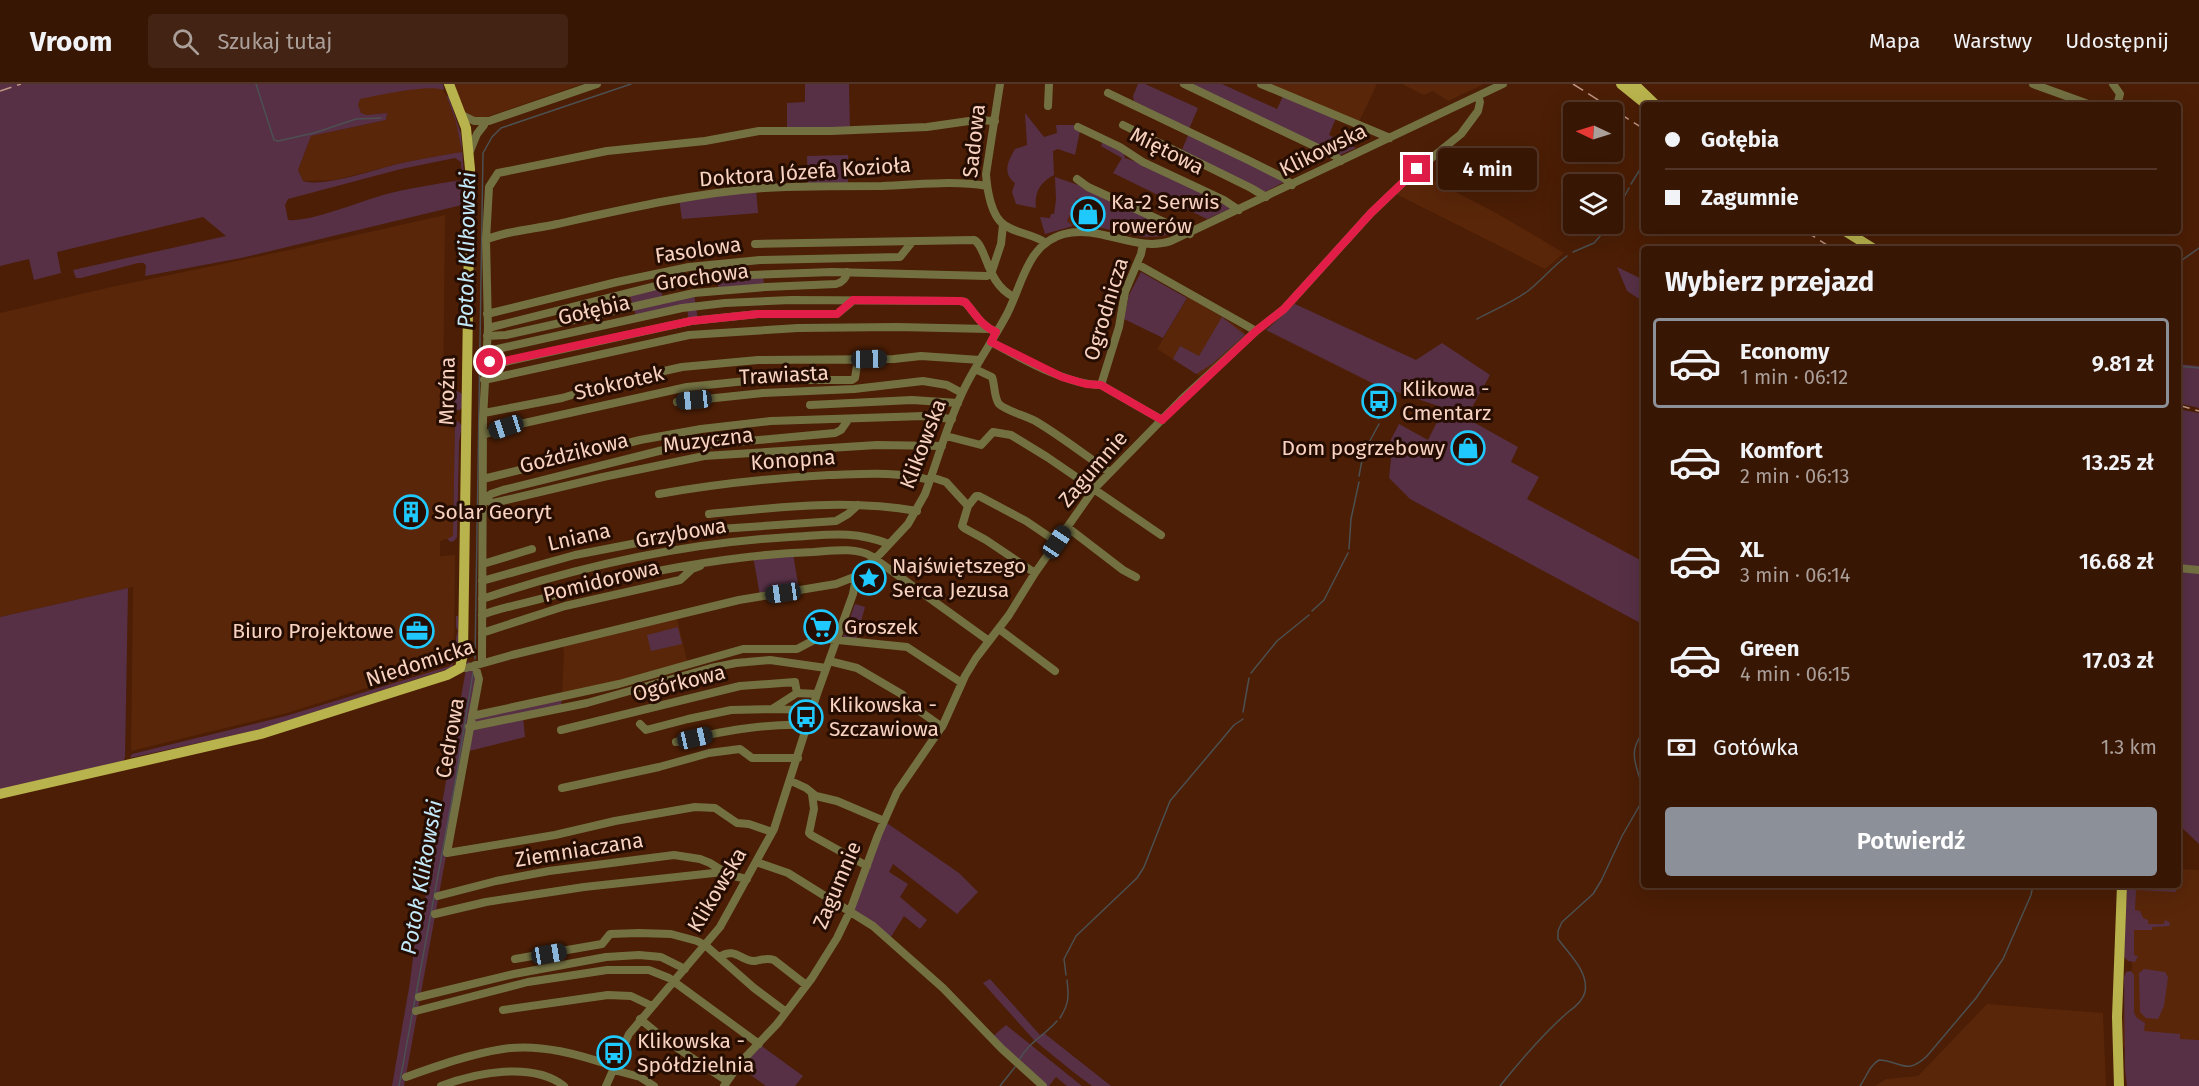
<!DOCTYPE html>
<html lang="pl">
<meta charset="utf-8">
<style>
:root{--surface:#381604;--page:#432313;--text:#f1f3f6;--muted:#ab9f9a;--line:#523526;--accent:#8c9099}
body{margin:0;font-family:"Fira Sans",sans-serif;background:var(--page);color:var(--text);height:100vh;display:flex;flex-direction:column;font-size:22px;white-space:nowrap}
*{box-sizing:border-box;margin:0}
p{font-size:20px;color:var(--muted)}
.icon{flex:none;width:33px;height:33px;fill:none;stroke:currentColor;stroke-width:2;stroke-linecap:round;stroke-linejoin:round}
.map{position:relative;flex:1;overflow:hidden}
.sheet{position:absolute;left:1641px;top:162px;width:540px;height:642px;display:flex;flex-direction:column;background:var(--surface);border-radius:6px;box-shadow:0 6px 24px #0002,0 0 0 2px var(--line)}
.sheet>*{flex:none}
.banner{position:absolute;left:1641px;top:18px;width:540px;height:132px;border-radius:6px;box-shadow:0 6px 24px #0002,0 0 0 2px var(--line);display:grid;align-content:center;height:132px;padding:0 24px;background:var(--surface)}
.needle{width:39px;rotate:274deg}
.tools{position:absolute;left:1563px;top:18px;display:grid;gap:12px}
.tools a{display:grid;place-items:center;width:60px;height:60px;border-radius:6px;background:var(--surface);box-shadow:0 6px 24px #0002,0 0 0 2px var(--line);font-size:30px}
.end{position:absolute;width:27px;height:27px;margin:-14px;border:8px solid #e11d48;background:#fff;box-shadow:0 0 0 3px #fff}
.from{border-radius:50%}
.bubble{position:absolute;height:42px;border-radius:6px;background:var(--surface);box-shadow:0 6px 24px #0002,0 0 0 2px var(--line);font-size:20px;font-weight:600;line-height:42px;text-align:center}
.car{position:absolute;width:18px;height:36px;margin:-18px -9px;border-radius:8px;box-shadow:0 0 4px 2px #0007;background:linear-gradient(#222 24%,#8ab4d8 0 40%,#222 0 76%,#8ab4d8 0 86%,#222 0)}
.banner b{display:flex;align-items:center;gap:21px;height:57px;font-size:22px}
.banner b+b{border-top:2px solid var(--line)}
.banner i{width:15px;height:15px;background:var(--text)}
ul{padding:0;list-style:none}
li{display:flex;align-items:center;gap:18px;height:90px;margin:0 12px 9px;padding:0 12px;border:3px solid transparent;border-radius:6px}
li div{flex:1}
li b{display:block;font-size:22px}
li em{font-style:normal;font-weight:600}
li.selected{border-color:var(--accent)}
li>.icon{width:54px;height:54px;stroke-width:1.5}
h2{padding:0 24px;font-size:27px;line-height:72px}
.pay{display:flex;align-items:center;gap:15px;height:66px;padding:0 24px;font-size:22px}
.pay p{margin-inline-start:auto}
.action{display:flex;gap:12px;margin-top:auto;padding:12px 24px}
.action a{flex:1;height:69px;border-radius:6px;background:var(--accent);color:#fff;font-size:24px;font-weight:600;line-height:69px;text-align:center}
header{display:flex;align-items:center;gap:36px;box-sizing:border-box;height:84px;padding:0 30px;background:var(--surface);border-bottom:2px solid var(--line)}
header strong{font-size:28px}
nav{display:flex;gap:33px;margin-inline-start:auto;font-size:21px}
.search{width:420px;height:54px;background:var(--page);display:flex;align-items:center;gap:15px;box-sizing:border-box;padding:0 21px;border-radius:6px;color:var(--muted);font-size:22px}
.map>svg:first-child{display:block}
</style>
<header>
<strong>Vroom</strong>
<div class="search"><svg class="icon" aria-label="search" viewBox="0 0 24 24"><circle cx="10" cy="10" r="6"/><path d="M15 15l6 6"/></svg>Szukaj tutaj</div>
<nav><a>Mapa</a><a>Warstwy</a><a>Udostępnij</a></nav>
</header>
<div class="map">
<svg width="2199" height="1002" viewBox="0 0 2199 1002">
<rect width="100%" height="100%" fill="#4b1e05"/>
<path fill="#592609" d="M452,0H582L480,35L467,32Z
M1269,0H1377L1359,38Z
M1402,0H1484L1448,17L1433,7L1424,11Z
M426,2H440L447,13L456,38L462,68L401,79L335,96L303,97L298,86L311,52L386,36L387,29L367,31L361,29L358,21L360,14Z
M1417,88L1498,130L1564,169L1545,185L1396,110Z
M1076,114L1105,125L1098,143L1073,142L1067,137Z
M445,131L443,320L455,336L453,453L440,457V472L455,471L454,570L447,580L393,599H383L287,629L131,667L133,503L0,533V229L111,203L294,165Z
M1188,213L1242,245L1246,251L1200,292L1157,265Z
M676,531L688,580L562,612L564,568L562,559Z
M2178,785L2199,786V970L2123,963V933L2132,884L2129,801H2178Z
M1987,920L2103,929L2106,1002H1875L1886,995L1918,992Z"/>
<path fill="#573046" fill-rule="evenodd" d="M0,0H443L444,6C429,0 380,11 360,15L358,21L361,29L367,31L387,29L386,36L311,52L298,86L303,97C325,104 378,84 402,79C422,75 442,71 462,68L456,38L447,13L448,11L461,50L466,120L241,174L145,192L146,182L144,179H138L81,194H76L73,186L226,152L203,133L57,168L61,189L34,196L29,175L0,182ZM455,74L461,78L462,96C436,100 409,104 383,111C359,118 310,138 288,136L285,121L288,115L401,85Z
M805,0H849L850,47L787,46V19L805,18Z
M1138,0H1145L1198,24L1189,45L1134,17L1133,12Z
M1187,0H1222L1277,25L1283,12L1336,34L1329,51L1356,64L1338,72Z
M1025,29L1044,53L1057,49L1056,41H1076L1080,47L1075,71L1058,65L1053,67L1054,91C1040,98 1034,109 1036,124L1016,120L1012,108L1015,99C1002,89 1008,77 1015,65L1027,61Z
M1189,49L1286,97L1263,109L1181,68Z
M1103,57L1123,67L1125,74L1143,80L1232,124L1207,135L1113,89L1122,74L1101,62Z
M848,71V102L808,103L807,72Z
M1055,93L1084,103L1180,147C1148,159 1130,150 1098,143L1105,125L1077,114L1067,137L1073,142L1045,150L1040,133L1050,134L1051,130H1054L1056,116Z
M756,105L758,129L682,135L679,115Z
M1617,183L1644,196V218L1627,207Z
M1141,188L1187,214L1163,254L1124,235L1129,211Z
M763,190L764,203L719,206L716,193Z
M660,201L663,215L694,209L698,237L689,238L687,224L637,235L629,209Z
M1295,220L1416,276L1442,259L1490,291L1466,334L1518,363L1511,378L1539,393L1527,415L1644,478V541L1410,415L1389,394L1391,375L1386,365L1399,340L1428,356L1441,330V323L1374,300L1266,246Z
M1222,233L1245,251L1212,280L1196,290L1173,275L1180,262L1199,272Z
M2178,280L2199,282V324L2178,319Z
M445 317a10 10 0 1 1 20 0a10 10 0 1 1-20 0Z
M2178,325L2199,329V760L2178,740Z
M455,336L459,338L462,342L459,358L457,453L454,457L451,458L447,455L453,452Z
M793,469L799,506L760,512L753,472Z
M128,504L125,673L123,677L0,705V533Z
M855,520L865,523L856,556L843,553Z
M456,532H458L460,567L451,584L262,645L130,674L132,670L286,632L450,582C460,572 453,558 458,547L456,543Z
M678,543L682,560L651,567L647,551Z
M469,577L476,589L472,631L562,612L561,624L523,632L525,653L465,668L404,1002H392L410,898L417,842L424,821L466,585L460,584Z
M884,737L959,789L978,808L957,830L893,780L889,788L908,800L900,813L927,836L920,845L904,832L889,856L850,827Z
M2127,801H2176V808L2136,806L2135,826L2140,827L2143,834L2148,836V840H2164L2165,836L2169,838L2170,842L2152,843V846H2134V871L2138,872L2135,878L2128,877L2124,873Z
M2144,885L2165,888L2168,893L2164,922L2158,935L2146,934L2140,928L2139,889Z
M2131,887L2134,891V928L2136,933L2145,939L2144,947L2180,950V955L2199,956V1002H2127L2125,985L2124,893L2126,888Z
M990,895L1040,951L1044,949L1111,1002H1092L1072,987L1034,956L983,899Z
M1006,941L1082,1002H1067L1056,993L1049,1002H1043L991,954Z
M759,960L803,992L795,1002H766L738,982Z"/>
<g fill="none" stroke-linecap="round" stroke-linejoin="round">
<path stroke="#4c5051" stroke-width="1.5" d="M256,0L274,56L278,57L314,49L356,35L381,34
M1631,100L1644,79
M1612,135L1629,104
M1605,147L1610,140
M1573,168L1594,159L1602,150
M2178,179L2199,164
M1477,235C1494,226 1513,218 1528,207C1542,196 1553,182 1567,172
M2178,282L2199,284
M1372,308L1378,335
M1366,364L1379,340
M1359,392L1363,371
M1349,465L1351,435L1359,398
M1312,527L1324,516L1348,469
M475,575L483,69L492,53L501,44L631,0
M1251,589L1277,557L1309,531
M1243,628L1249,594
M1066,891L1064,875L1076,852L1137,794L1144,783L1170,717L1234,641L1243,635
M1060,934C1069,920 1069,912 1067,896
M1019,976C1030,957 1044,952 1057,937
M399,1002L456,694L473,589
M1000,1002L1015,983
M1500,1002C1520,977 1542,951 1567,929C1574,924 1583,917 1585,908C1589,888 1569,870 1558,855V847L1562,838L1593,810L1601,797L1622,752L1641,719C1649,694 1620,674 1644,648
M1860,1002C1867,992 1869,982 1879,976C1901,977 1906,992 1927,972L1976,914L2003,875L2031,811L2033,801"/>
<path stroke="#737142" stroke-width="8" d="M1000,0L986,90C987,105 991,134 1006,142C1019,150 1033,150 1046,159
M1184,0L1335,72L1341,77
M1261,0L1390,54
M2033,0L2091,21
M2113,0L2120,10L2117,21
M1108,9L1248,76L1284,94L1292,101
M1048,22L1049,0
M462,31L474,37H489L597,0
M1123,41L1251,104L1266,113
M1078,43L1120,63L1143,78L1224,116L1239,126
M470,67L477,50L484,41
M1077,95L1088,103L1190,150
M486,156C504,147 536,145 557,140C625,125 694,109 764,104C803,102 843,102 882,102C918,101 952,96 987,102
M755,160L974,156C987,162 986,200 1014,213
M1137,180L1256,247
M991,190L1001,160L1003,141
M487,230L617,198L689,183L760,176L900,173L912,158
M488,244L660,201L724,192L832,188L987,192L991,190
M487,252L506,251L694,209L766,203L836,200C843,198 846,195 847,188
M991,258C1021,274 1067,301 1101,301L1119,243L1125,208L1141,170L1143,160
M486,265L493,266L682,224L725,219L791,216L960,217L965,218C975,229 981,242 996,248
M485,276L492,279H500L691,237L758,230H837L853,217
M975,285L992,293C995,301 994,314 999,320C1006,327 1027,332 1037,338C1062,353 1085,371 1109,388
M484,296L689,251L798,244L897,243L989,245
M1101,301L1162,336
M677,318L763,309L854,305L923,297L947,301L962,309
M810,321L912,316L958,319
M484,329L562,314L615,298L682,283L758,276L894,275L921,272L980,276
M848,336L841,346L835,349L671,364L503,406L491,410L484,415L493,419L506,416L603,393L704,372L877,361L942,362
M483,351L506,343L687,303L756,296H852L855,294L858,275
M946,352L981,361L993,348L1011,351L1047,373L1161,451
M931,393L946,398L968,422L976,412H979L1026,437L1057,458
M483,395L640,356L701,345L771,337L924,332L952,335
M659,410C716,400 771,394 829,391C863,390 897,387 930,396
M968,422L962,442L964,444L986,456L1035,489
M709,430C778,423 848,415 917,427
M1067,443L1123,486L1136,493
M483,480L532,465
M2178,484L2199,486
M482,497L575,471L704,446L836,437L848,430L858,421
M482,515C581,482 686,459 790,453C829,451 852,446 889,460
M482,531C503,523 526,519 548,513C635,490 723,471 813,468C831,467 855,463 871,472L989,557
M999,545L1055,587
M482,549L565,522L680,496L692,485L700,482
M829,577L857,584L903,611L907,618L942,643
M482,579L483,334L488,244L486,156L489,103L498,89L607,67L705,57L759,47H831L927,43L976,36L995,37
M475,581L479,595L447,769L555,751L615,737L695,723L715,724L737,739L749,740L772,748
M460,584H466L512,571L739,516L836,500L854,493L880,470L908,440L925,410C938,375 948,337 965,303C977,279 993,256 1006,232C1022,203 1026,160 1064,150C1099,140 1136,169 1171,157L1503,0
M772,625L812,626
M472,632L619,600L743,565H797L818,554L907,563L962,599
M640,640L646,646L688,635L731,626L772,625L797,609L817,610
M469,643L587,619L711,584L736,579L770,576L826,584
M561,646L740,602L795,598L797,609
M676,658C719,648 763,639 808,641
M791,697L806,704L816,712L837,717L884,737
M562,704L659,683L709,669L732,666L740,665L752,674H798
M812,710L814,725L809,749L811,751L867,782
M756,778L788,789L873,842L943,904L1002,965L1043,1002
M438,812L496,797L549,787L674,771L700,775L710,779L729,791L747,795
M435,830L486,818L584,803L723,788
M719,873C737,862 740,878 755,877C763,876 766,873 774,876L806,901
M515,875L602,860L610,850L639,849L671,850L697,857L705,861L754,904L786,928
M419,913L514,890L606,873L639,871L661,873L685,885
M503,926L608,911L631,912L652,922
M416,927L528,898L607,886H649L669,894L759,960
M640,935L668,958L727,997
M614,986L640,993L654,1002
M406,993C437,982 470,970 503,965C540,959 581,971 616,983
M441,1002C475,989 533,977 564,1002
M606,1002L629,950L720,843L774,745L817,610L853,510L855,499L854,493
M724,1002L740,979L777,940L812,894L837,854L850,827L878,751L897,708L943,641L965,592L976,574L1009,531L1035,489L1094,405L1182,315L1256,247L1284,225L1371,129L1413,89L1461,50L1478,27L1480,18L1478,12"/>
<path stroke="#b9b34d" stroke-width="10" d="M1621,0L1647,21
M1634,0L1656,21
M1845,147L1874,165
M0,710L261,650L447,591L460,584L463,570L470,85L466,44L449,0
M2119,1002L2117,933L2122,801"/>
<path stroke="#c09784" stroke-width="1.5" stroke-dasharray="12 6" stroke-linecap="butt" d="M1573,0L1644,45
M0,7L21,0
M1805,147L1833,165
M2178,321L2199,327"/>
</g>
<g fill="none" stroke-linecap="round" stroke-linejoin="round">
<path stroke="#e11d48" stroke-width="8" d="M490,278L495,279L691,237L758,230H837L853,216L960,217L965,218C975,229 981,242 996,248L991,258L1062,293L1086,300L1101,301L1162,336L1256,247L1284,225L1371,129L1417,85"/>
</g>
<defs>
<symbol id="shop-ring" viewBox="-11 -11 22 22"><circle r="9.5" fill="#260d02" stroke="#20c9fd" stroke-width="1.5"/><path d="M-5-2.5h2.3a2.7 3.5 0 0 1 5.4 0H5L5.5 6h-11ZM-1.5-2.5h3a1.5 2.3 0 0 0-3 0Z" fill="#20c9fd"/></symbol>
<symbol id="bus-ring" viewBox="-11 -11 22 22"><circle r="9.5" fill="#260d02" stroke="#20c9fd" stroke-width="1.5"/><path d="M-5-6H5V4H4V6H2V4H-2V6H-4V4H-5ZM-3.5-4V0h7V-4ZM-3.5 1.2v1.5H-2V1.2ZM2 1.2v1.5H3.5V1.2Z" fill="#20c9fd"/></symbol>
<symbol id="building-ring" viewBox="-11 -11 22 22"><circle r="9.5" fill="#260d02" stroke="#20c9fd" stroke-width="1.5"/><path d="M-4-6H4V6H1V3H-1V6H-4ZM-2.5-4.3h1.7v1.8h-1.7ZM.8-4.3h1.7v1.8H.8ZM-2.5-1h1.7V.8h-1.7ZM.8-1h1.7V.8H.8Z" fill="#20c9fd"/></symbol>
<symbol id="sight-ring" viewBox="-11 -11 22 22"><circle r="9.5" fill="#260d02" stroke="#20c9fd" stroke-width="1.5"/><path d="M0-6L1.8-2.2L6-1.7L2.9 1.2L3.7 5.4L0 3.3L-3.7 5.4L-2.9 1.2L-6-1.7L-1.8-2.2Z" fill="#20c9fd"/></symbol>
<symbol id="supermarket-ring" viewBox="-11 -11 22 22"><circle r="9.5" fill="#260d02" stroke="#20c9fd" stroke-width="1.5"/><path d="M-6-5.5h2.5l.6 2H6L4.5 2H-2.5L-4.4-4H-6ZM-1.5 3.2a1.3 1.3 0 1 0 .1 0ZM3 3.2a1.3 1.3 0 1 0 .1 0Z" fill="#20c9fd"/></symbol>
<symbol id="office-ring" viewBox="-11 -11 22 22"><circle r="9.5" fill="#260d02" stroke="#20c9fd" stroke-width="1.5"/><path d="M-6-3h4V-5.5h4V-3h4V5H-6ZM-1-4.5V-3h2v-1.5ZM-6 0V1H6V0Z" fill="#20c9fd"/></symbol>
</defs>
<g fill-rule="evenodd">
<use href="#shop-ring" x="1069" y="111" width="38" height="38"/>
<use href="#bus-ring" x="1360" y="298" width="38" height="38"/>
<use href="#shop-ring" x="1449" y="345" width="38" height="38"/>
<use href="#building-ring" x="392" y="409" width="38" height="38"/>
<use href="#sight-ring" x="850" y="475" width="38" height="38"/>
<use href="#supermarket-ring" x="802" y="524" width="38" height="38"/>
<use href="#office-ring" x="398" y="528" width="38" height="38"/>
<use href="#bus-ring" x="787" y="614" width="38" height="38"/>
<use href="#bus-ring" x="595" y="950" width="38" height="38"/>
</g>
<g text-anchor="middle" stroke-width="6" stroke-linejoin="round" paint-order="stroke">
<g font-size="21" fill="#f9d3c2" stroke="#260d02">
<text transform="translate(974 57) rotate(-84)" y="7">Sadowa</text>
<text transform="translate(1323 66) rotate(-26)" y="7">Klikowska</text>
<text transform="translate(1167 67) rotate(27)" y="7">Miętowa</text>
<text transform="translate(805 88) rotate(-4)" y="7">Doktora Józefa Kozioła</text>
<text transform="translate(698 166) rotate(-8)" y="7">Fasolowa</text>
<text transform="translate(702 193) rotate(-8)" y="7">Grochowa</text>
<text transform="translate(1106 225) rotate(-73)" y="7">Ogrodnicza</text>
<text transform="translate(594 226) rotate(-13)" y="7">Gołębia</text>
<text transform="translate(784 291) rotate(-3)" y="7">Trawiasta</text>
<text transform="translate(619 299) rotate(-13)" y="7">Stokrotek</text>
<text transform="translate(447 307) rotate(-89)" y="7">Mroźna</text>
<text transform="translate(708 356) rotate(-7)" y="7">Muzyczna</text>
<text transform="translate(923 360) rotate(-69)" y="7">Klikowska</text>
<text transform="translate(574 369) rotate(-14)" y="7">Goździkowa</text>
<text transform="translate(793 376) rotate(-4)" y="7">Konopna</text>
<text transform="translate(1093 385) rotate(-49)" y="7">Zagumnie</text>
<text transform="translate(681 449) rotate(-10)" y="7">Grzybowa</text>
<text transform="translate(579 453) rotate(-13)" y="7">Lniana</text>
<text transform="translate(601 497) rotate(-14)" y="7">Pomidorowa</text>
<text transform="translate(420 579) rotate(-18)" y="7">Niedomicka</text>
<text transform="translate(679 599) rotate(-14)" y="7">Ogórkowa</text>
<text transform="translate(450 654) rotate(-80)" y="7">Cedrowa</text>
<text transform="translate(579 766) rotate(-9)" y="7">Ziemniaczana</text>
<text transform="translate(837 801) rotate(-67)" y="7">Zagumnie</text>
<text transform="translate(717 806) rotate(-59)" y="7">Klikowska</text>
</g>
<g font-size="21" fill="#f9d3c2" stroke="#260d02" text-anchor="start">
<text x="1111" y="125">Ka-2 Serwis<tspan x="1111" dy="24">rowerów</tspan></text>
<text x="1402" y="312">Klikowa -<tspan x="1402" dy="24">Cmentarz</tspan></text>
<text x="1445" y="371" text-anchor="end">Dom pogrzebowy</text>
<text x="434" y="435">Solar Georyt</text>
<text x="892" y="489">Najświętszego<tspan x="892" dy="24">Serca Jezusa</tspan></text>
<text x="844" y="550">Groszek</text>
<text x="394" y="554" text-anchor="end">Biuro Projektowe</text>
<text x="829" y="628">Klikowska -<tspan x="829" dy="24">Szczawiowa</tspan></text>
<text x="637" y="964">Klikowska -<tspan x="637" dy="24">Spółdzielnia</tspan></text>
</g>
<g font-size="22" font-style="italic" fill="#c2e9fa" stroke="#260d02">
<text transform="translate(466 166) rotate(-89)" y="8">Potok Klikowski</text>
<text transform="translate(421 793) rotate(-80)" y="8">Potok Klikowski</text>
</g>
</g>
</svg>
<div class="tools">
<a><svg class="needle" viewBox="-14 -14 28 28"><path d="M0-13l5 13h-10z" fill="#e53935"/><path d="M0 13l5-13h-10z" fill="#ab9f9a"/></svg></a>
<a><svg class="icon" aria-label="layers" viewBox="0 0 24 24"><path d="M12 4l9 5-9 5-9-5zM3 14l9 5 9-5"/></svg></a>
</div>
<i class="end from" style="left:490px;top:278px"></i>
<i class="end" style="left:1417px;top:85px"></i>
<div class="bubble" style="left:1438px;top:64px;width:99px">4 min</div>
<i class="car" style="left:869px;top:275px;rotate:89deg"></i>
<i class="car" style="left:694px;top:316px;rotate:264deg"></i>
<i class="car" style="left:506px;top:343px;rotate:252deg"></i>
<i class="car" style="left:1057px;top:458px;rotate:34deg"></i>
<i class="car" style="left:783px;top:509px;rotate:262deg"></i>
<i class="car" style="left:695px;top:654px;rotate:77deg"></i>
<i class="car" style="left:549px;top:870px;rotate:80deg"></i>
<div class="banner">
<b><i class="from"></i>Gołębia</b>
<b><i></i>Zagumnie</b>
</div>
<section class="sheet">
<h2>Wybierz przejazd</h2>
<ul>
<li class="selected"><svg class="icon" aria-label="car" viewBox="0 0 24 24"><path d="M5 17H2v-5l4-1 3-4h7l3 4 3 1v5h-3M9 17h6M6 11h13"/><circle cx="7" cy="17" r="2"/><circle cx="17" cy="17" r="2"/></svg><div><b>Economy</b><p>1 min · 06:12</p></div><em>9.81 zł</em></li>
<li><svg class="icon" aria-label="car" viewBox="0 0 24 24"><path d="M5 17H2v-5l4-1 3-4h7l3 4 3 1v5h-3M9 17h6M6 11h13"/><circle cx="7" cy="17" r="2"/><circle cx="17" cy="17" r="2"/></svg><div><b>Komfort</b><p>2 min · 06:13</p></div><em>13.25 zł</em></li>
<li><svg class="icon" aria-label="car" viewBox="0 0 24 24"><path d="M5 17H2v-5l4-1 3-4h7l3 4 3 1v5h-3M9 17h6M6 11h13"/><circle cx="7" cy="17" r="2"/><circle cx="17" cy="17" r="2"/></svg><div><b>XL</b><p>3 min · 06:14</p></div><em>16.68 zł</em></li>
<li><svg class="icon" aria-label="car" viewBox="0 0 24 24"><path d="M5 17H2v-5l4-1 3-4h7l3 4 3 1v5h-3M9 17h6M6 11h13"/><circle cx="7" cy="17" r="2"/><circle cx="17" cy="17" r="2"/></svg><div><b>Green</b><p>4 min · 06:15</p></div><em>17.03 zł</em></li>
</ul>
<div class="pay"><svg class="icon" aria-label="cash" viewBox="0 0 24 24"><path d="M3 7h18v10H3z"/><circle cx="12" cy="12" r="2"/></svg>Gotówka<p>1.3 km</p></div>
<div class="action"><a>Potwierdź</a></div>
</section>
</div>
